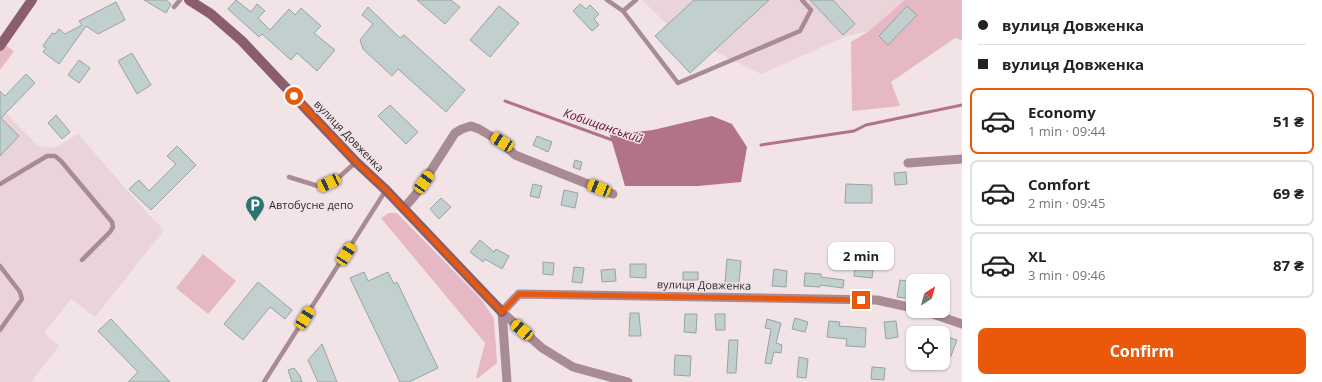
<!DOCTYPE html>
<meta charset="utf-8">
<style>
:root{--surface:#fff;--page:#f2f2f2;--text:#222;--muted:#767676;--line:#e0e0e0;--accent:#ea580c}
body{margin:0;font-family:"Open Sans",sans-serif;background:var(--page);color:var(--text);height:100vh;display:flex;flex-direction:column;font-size:15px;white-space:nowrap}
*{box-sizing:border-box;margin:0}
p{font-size:13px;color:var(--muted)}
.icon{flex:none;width:22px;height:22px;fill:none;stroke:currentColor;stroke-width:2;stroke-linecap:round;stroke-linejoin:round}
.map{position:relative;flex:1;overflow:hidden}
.details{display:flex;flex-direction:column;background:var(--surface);width:360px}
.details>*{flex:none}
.top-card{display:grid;align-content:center;height:88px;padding:0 16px;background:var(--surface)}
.needle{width:26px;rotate:37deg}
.tools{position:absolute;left:906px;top:274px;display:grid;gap:8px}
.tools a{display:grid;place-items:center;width:44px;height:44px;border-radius:8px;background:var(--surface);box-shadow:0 1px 3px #0004;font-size:20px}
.end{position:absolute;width:18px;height:18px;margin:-9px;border:5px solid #ea580c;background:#fff;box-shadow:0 0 0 2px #fff}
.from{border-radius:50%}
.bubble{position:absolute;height:28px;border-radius:8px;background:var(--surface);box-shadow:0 1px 3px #0004;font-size:13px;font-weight:700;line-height:28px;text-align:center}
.car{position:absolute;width:12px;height:24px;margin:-12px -6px;border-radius:5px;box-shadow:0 0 3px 1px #0007;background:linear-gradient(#f5c518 24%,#345 0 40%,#f5c518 0 76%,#345 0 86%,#f5c518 0)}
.top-card b{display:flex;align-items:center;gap:14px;height:38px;font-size:15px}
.top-card b+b{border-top:1px solid var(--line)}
.top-card i{width:10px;height:10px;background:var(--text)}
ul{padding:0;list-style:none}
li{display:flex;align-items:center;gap:12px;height:66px;margin:0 8px 6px;padding:0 8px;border:2px solid var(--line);border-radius:8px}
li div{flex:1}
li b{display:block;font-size:15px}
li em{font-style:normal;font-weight:700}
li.on{border-color:var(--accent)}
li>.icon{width:36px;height:36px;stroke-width:1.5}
.cta{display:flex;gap:8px;margin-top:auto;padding:8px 16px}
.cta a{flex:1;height:46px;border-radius:8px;background:var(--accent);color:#fff;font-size:16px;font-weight:700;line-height:46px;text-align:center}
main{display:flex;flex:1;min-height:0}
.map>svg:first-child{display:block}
</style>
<main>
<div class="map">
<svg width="962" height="382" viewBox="0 0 962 382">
<rect width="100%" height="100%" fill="#f1e3e6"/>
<path fill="#ead4d9" d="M642,0H906L869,31L847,36L761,74L675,32Z
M0,107L38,146L55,148L78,134L148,214L164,230L95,317L71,299L44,333L59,346L31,382H0Z"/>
<path fill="#e5b8c4" d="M905,0H962V40L955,38L891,82L900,106L852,111L851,42L869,31Z
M5,45L14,51L0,70V51Z
M389,213H397L482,300L493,317L494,320L497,363L478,378H476L485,343L381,218Z
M203,254L236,281L208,314L176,288Z"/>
<path fill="#b37386" d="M712,116L732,124L747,147L741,182L698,186H625L610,135L653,130Z"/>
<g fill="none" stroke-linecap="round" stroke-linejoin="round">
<path stroke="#b37386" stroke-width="3" d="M505,101L615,141
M761,145L854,131L866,125L962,105"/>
</g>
<path fill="#c1d0cf" stroke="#96a4a3" d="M144,0H166L171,4L166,13Z
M236,0L251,12L257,4L265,11L258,18L270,30L289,9L295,15L301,8L321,26L314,33L335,50L317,71L297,53L291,60L262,34L259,37L228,9Z
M417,0H451L460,7L445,24Z
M694,0H769L690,73L655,36Z
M810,0H833L855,24L843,35Z
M116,2L125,20L98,34L86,26L59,64L43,52L46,48L43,46L52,33L55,34L59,29L65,34L82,25L79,21Z
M580,4L586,9L590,5L599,14L594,19L599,25L592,31L573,11Z
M499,6L519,23L490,57L470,40Z
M907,6L917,15L888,45L879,36Z
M368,7L400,38L404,35L465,90L446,112L398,69L392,76L363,49L360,40L373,24L362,15Z
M132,53L151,85L137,94L118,61Z
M79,60L90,68L79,83L68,75Z
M26,74L35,83L1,118L19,136L0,156V91L5,96Z
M390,105L418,132L406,144L378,116Z
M56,115L70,132L62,139L48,123Z
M537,136L552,142L548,152L533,145Z
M177,146L196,165L151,210L129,189L139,180L149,191L176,164L167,156Z
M575,160L582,162L580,170L573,167Z
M906,172L907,184L895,185L894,173Z
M533,184L542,186L539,198L530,196Z
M846,184L872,185V203H845Z
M564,190L578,193L575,208L561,205Z
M441,198L451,207L439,219L430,209Z
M480,240L494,252L496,249L509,256L502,269L485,259L483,262L470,252Z
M727,259L741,261L739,284L725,283Z
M856,260L874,262L872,278L854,276Z
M543,262L554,263L553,275L543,274Z
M630,264H646V278L630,277Z
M574,267L584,268L582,283L572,282Z
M615,269L616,281L602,282L601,270Z
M774,269L787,271L786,287L772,286Z
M364,272L368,281L388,272L394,284L397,282L438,368L409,382H400L350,278Z
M683,272H698V280H683Z
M805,273L821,274V277L844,280L843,288L820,285V287L804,286Z
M900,280L913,282L912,299L897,297Z
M258,282L292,310L285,319L270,307L243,340L224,324Z
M630,313H639L641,336H629Z
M685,314H697L696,333L684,332Z
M715,314H725V330H716Z
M795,318L808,322L805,332L792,329Z
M111,319L170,382H128L138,372L98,331Z
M767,319L781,323L776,343L782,345L781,353L774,352L771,364L765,363L771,329L765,328Z
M829,321L840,322L839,326L866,328L865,347L846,346L847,339L827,337Z
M896,321L898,337L886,339L884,322Z
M950,338L957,340L951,356L944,353Z
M729,340H738L736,373H727Z
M322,344L337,382H318L308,360Z
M675,355L691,356L690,376L674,375Z
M799,357L808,359L806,378L797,377Z
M872,367L885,368L884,380L871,379Z
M294,368L300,376L302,382H292L288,370Z"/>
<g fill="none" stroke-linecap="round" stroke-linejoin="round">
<path stroke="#a98b93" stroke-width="4.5" d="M607,0L623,11L678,83L800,31L811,10L802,0
M174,7L180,0
M623,11L636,0
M289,177L321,187L337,179L356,162
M0,184L47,156H55L61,161L112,222L113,227L110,232L82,260
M0,266L20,292L22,299L0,330
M264,382L386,190"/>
<path stroke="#a98b93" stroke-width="9" d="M908,163L962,159
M404,208L416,194L455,133L462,129L471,126L479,129L501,142L515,155L613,194
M924,311L962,324
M502,312L519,294L877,300L913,308
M502,312L542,348L573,367L628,382
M502,312L507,382"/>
<path stroke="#8a5f6b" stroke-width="10" d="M189,0L211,14L242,41L356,162L386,190L502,312
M0,46L32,0"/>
</g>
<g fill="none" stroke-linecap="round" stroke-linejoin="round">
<path stroke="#ea580c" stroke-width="5" d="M294,96L356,162L386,190L502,312L519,294L861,300"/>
</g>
<defs>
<symbol id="parking-pin" viewBox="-11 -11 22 30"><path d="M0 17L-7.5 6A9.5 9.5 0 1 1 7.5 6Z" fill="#2c7573" stroke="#f1e3e6"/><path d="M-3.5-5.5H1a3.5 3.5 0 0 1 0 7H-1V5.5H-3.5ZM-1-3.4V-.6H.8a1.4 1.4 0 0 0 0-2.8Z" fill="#fff"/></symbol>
</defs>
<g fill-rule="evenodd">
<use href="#parking-pin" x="244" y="194" width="22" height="30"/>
</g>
<g text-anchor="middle" stroke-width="3" stroke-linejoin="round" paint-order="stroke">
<g font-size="11" fill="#322c2e" stroke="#f1e3e6">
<text transform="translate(349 136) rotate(46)" y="4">вулиця Довженка</text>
<text transform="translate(704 285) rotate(1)" y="4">вулиця Довженка</text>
</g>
<g font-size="11" fill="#322c2e" stroke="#f1e3e6" text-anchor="start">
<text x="269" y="209">Автобусне депо</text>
</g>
<g font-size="12" font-style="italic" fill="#5e0f31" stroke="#f1e3e6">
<text transform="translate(603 126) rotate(19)" y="4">Кобищанський</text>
</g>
</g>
</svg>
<div class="tools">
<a><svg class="needle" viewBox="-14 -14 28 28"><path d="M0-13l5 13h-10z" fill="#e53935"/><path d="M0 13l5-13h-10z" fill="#767676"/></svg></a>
<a><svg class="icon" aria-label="locate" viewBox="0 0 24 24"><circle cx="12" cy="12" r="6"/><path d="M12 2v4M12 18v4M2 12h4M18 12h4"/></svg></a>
</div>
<i class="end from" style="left:294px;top:96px"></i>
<i class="end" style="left:861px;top:300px"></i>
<div class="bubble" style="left:828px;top:242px;width:66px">2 min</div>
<i class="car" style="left:502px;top:142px;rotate:302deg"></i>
<i class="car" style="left:424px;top:182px;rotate:35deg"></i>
<i class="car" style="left:329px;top:183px;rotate:245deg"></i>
<i class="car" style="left:599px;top:188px;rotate:292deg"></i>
<i class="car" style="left:346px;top:254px;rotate:33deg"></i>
<i class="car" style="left:305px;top:318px;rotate:32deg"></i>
<i class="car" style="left:522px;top:330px;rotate:311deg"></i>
</div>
<section class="details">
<div class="top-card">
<b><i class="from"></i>вулиця Довженка</b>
<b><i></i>вулиця Довженка</b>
</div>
<ul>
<li class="on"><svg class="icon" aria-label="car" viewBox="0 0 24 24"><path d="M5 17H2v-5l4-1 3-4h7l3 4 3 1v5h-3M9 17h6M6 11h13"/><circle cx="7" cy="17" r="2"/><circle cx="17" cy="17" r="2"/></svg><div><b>Economy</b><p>1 min · 09:44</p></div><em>51 ₴</em></li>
<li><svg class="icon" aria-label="car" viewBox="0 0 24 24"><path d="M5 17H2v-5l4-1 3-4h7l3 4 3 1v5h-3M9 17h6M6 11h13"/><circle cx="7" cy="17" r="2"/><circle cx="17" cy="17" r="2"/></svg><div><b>Comfort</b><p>2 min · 09:45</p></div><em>69 ₴</em></li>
<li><svg class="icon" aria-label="car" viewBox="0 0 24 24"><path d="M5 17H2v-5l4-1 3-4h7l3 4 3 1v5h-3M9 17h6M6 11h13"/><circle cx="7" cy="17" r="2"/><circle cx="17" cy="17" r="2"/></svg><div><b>XL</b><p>3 min · 09:46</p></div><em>87 ₴</em></li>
</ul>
<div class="cta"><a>Confirm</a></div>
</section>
</main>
